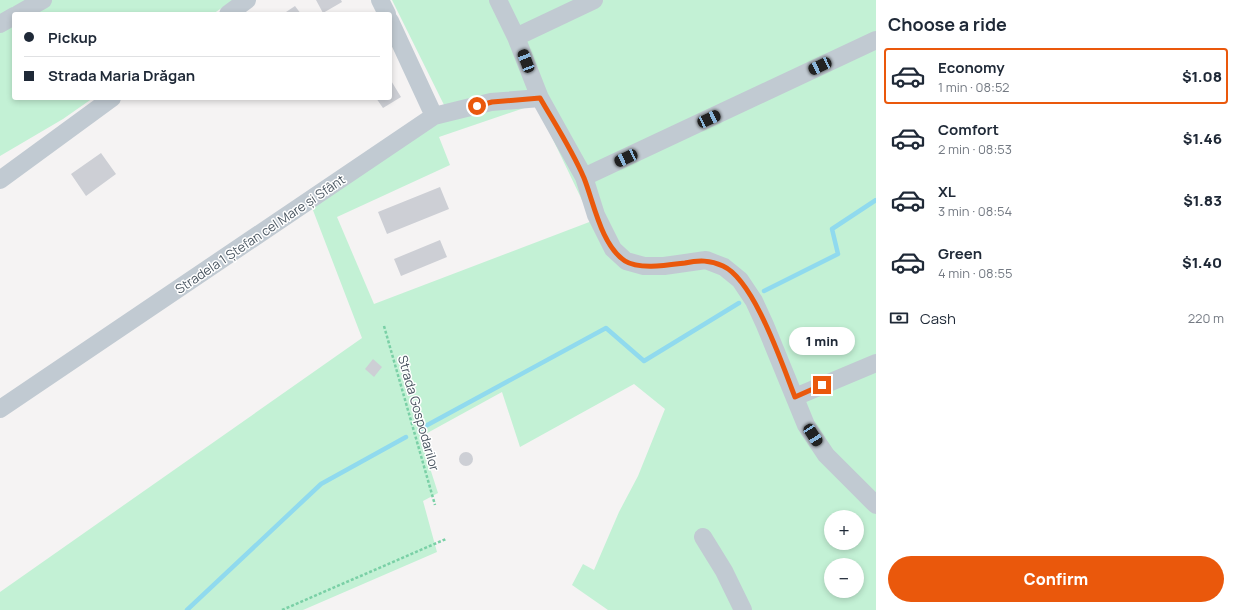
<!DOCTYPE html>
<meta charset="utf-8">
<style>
:root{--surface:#fff;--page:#f2f2f3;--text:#1f2937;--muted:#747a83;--line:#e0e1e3;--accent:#ea580c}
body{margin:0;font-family:Manrope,sans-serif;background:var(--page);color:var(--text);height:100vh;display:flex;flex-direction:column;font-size:15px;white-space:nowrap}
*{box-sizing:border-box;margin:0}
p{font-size:13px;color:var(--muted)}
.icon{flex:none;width:22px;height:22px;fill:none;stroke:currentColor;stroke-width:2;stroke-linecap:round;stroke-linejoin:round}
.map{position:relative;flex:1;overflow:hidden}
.details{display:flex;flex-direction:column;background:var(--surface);width:360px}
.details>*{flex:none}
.banner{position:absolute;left:12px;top:12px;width:380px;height:88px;border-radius:4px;box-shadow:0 2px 6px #0003;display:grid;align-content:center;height:88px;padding:0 12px;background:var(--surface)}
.fabs{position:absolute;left:824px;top:510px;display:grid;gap:8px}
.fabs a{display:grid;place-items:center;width:40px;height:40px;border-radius:50%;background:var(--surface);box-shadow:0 2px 6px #0003;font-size:20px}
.end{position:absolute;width:18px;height:18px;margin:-9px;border:5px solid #ea580c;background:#fff;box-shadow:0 0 0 2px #fff}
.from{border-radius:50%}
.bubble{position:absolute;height:28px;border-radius:14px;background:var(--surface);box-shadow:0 2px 6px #0003;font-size:13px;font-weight:800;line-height:28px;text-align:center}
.car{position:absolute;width:12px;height:24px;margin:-12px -6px;border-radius:5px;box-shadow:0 0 3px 1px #0007;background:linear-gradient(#222 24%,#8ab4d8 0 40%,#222 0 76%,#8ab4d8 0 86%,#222 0)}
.banner b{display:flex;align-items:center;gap:14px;height:38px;font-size:15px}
.banner b+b{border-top:1px solid var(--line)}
.banner i{width:10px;height:10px;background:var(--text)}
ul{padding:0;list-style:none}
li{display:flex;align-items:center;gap:12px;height:56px;margin:0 8px 6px;padding:0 4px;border:2px solid transparent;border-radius:4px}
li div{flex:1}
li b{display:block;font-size:15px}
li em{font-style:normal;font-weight:800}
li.selected{border-color:var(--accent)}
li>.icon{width:36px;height:36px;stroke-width:1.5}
h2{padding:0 12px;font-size:18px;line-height:48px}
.pay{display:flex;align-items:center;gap:10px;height:44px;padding:0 12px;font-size:15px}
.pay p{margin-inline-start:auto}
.button{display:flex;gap:8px;margin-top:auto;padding:8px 12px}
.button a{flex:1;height:46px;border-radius:24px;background:var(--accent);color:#fff;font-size:16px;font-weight:800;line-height:46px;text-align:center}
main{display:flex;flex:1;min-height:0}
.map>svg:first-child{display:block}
</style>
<main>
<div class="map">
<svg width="876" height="610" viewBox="0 0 876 610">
<rect width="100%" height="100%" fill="#f5f3f3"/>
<path fill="#c3f1d5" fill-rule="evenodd" d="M0,0H233L213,14H14V98H93L63,119L0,156Z
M392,0H876V610H608L572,585L583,564L594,570L619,512L638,476L665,409L634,384L520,447L502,392L420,437L438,493L423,501L437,552L303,610H0V592L362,338L311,205L449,115ZM536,104L592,221L374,304L337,217L450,165L439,137ZM831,517H857V543H831ZM831,565H857V591H831Z"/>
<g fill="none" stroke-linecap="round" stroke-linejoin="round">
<path stroke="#90daee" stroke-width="4.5" d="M764,291L838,254L832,229L876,200
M420,429L606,328L644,361L739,303
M187,610L321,484L406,437"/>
</g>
<path fill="#cdcfd5" d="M316,0H341L342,2L323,13Z
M295,6L301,14H283Z
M390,79L401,97L383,108L376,98H390Z
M101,153L116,174L86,196L71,174Z
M440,187L449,209L387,234L378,212Z
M440,240L447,257L401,276L394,259Z
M373,359L382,367L374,377L365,369Z
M459 459a7 7 0 1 1 14 0a7 7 0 1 1-14 0Z"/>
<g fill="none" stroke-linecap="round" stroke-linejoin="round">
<path stroke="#7ad0a6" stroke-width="2.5" stroke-dasharray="3 2" stroke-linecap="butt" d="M384,326L435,505
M282,610L446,539"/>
<path stroke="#c1cad2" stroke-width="18" d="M380,0L387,14
M498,0L516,37L540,98L584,177L596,215L613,249L626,261L644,266H664L706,260L724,267L740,280L754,301L765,325L806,425L826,455L876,505
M18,14L43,0
M228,14L247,0
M390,21L434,116
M0,24L14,16
M516,37L594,0
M584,177L876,40
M0,180L112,98
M795,397L876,363
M0,409L434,116L491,102L540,98
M703,537L724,571L743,610"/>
</g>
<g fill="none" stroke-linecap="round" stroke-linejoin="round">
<path stroke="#ea580c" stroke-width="5" d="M477,106L492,102L540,98C555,124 572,150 584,178C594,203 601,245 625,261C639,270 669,265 685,263C699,260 710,260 723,266C754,280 782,364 795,397L822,385"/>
</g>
<g text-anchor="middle" stroke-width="3" stroke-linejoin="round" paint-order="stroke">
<g font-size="13" fill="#4a5661" stroke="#fff">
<text transform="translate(260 234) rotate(-34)" y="5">Stradela 1 Ștefan cel Mare și Sfânt</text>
<text transform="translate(419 413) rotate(74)" y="5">Strada Gospodarilor</text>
</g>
</g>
</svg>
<div class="fabs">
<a>+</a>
<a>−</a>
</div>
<i class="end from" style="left:477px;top:106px"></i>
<i class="end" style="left:822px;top:385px"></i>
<div class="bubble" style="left:789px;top:327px;width:66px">1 min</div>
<i class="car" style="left:526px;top:61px;rotate:339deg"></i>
<i class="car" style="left:820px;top:66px;rotate:245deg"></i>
<i class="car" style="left:709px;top:119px;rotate:65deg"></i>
<i class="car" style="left:626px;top:158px;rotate:245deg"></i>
<i class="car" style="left:813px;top:435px;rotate:147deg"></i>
<div class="banner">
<b><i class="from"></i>Pickup</b>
<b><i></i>Strada Maria Drăgan</b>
</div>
</div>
<section class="details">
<h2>Choose a ride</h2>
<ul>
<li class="selected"><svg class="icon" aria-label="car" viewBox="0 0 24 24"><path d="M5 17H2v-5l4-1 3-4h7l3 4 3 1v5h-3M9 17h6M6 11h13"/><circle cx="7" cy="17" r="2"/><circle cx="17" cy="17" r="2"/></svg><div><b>Economy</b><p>1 min · 08:52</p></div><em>$1.08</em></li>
<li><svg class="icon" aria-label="car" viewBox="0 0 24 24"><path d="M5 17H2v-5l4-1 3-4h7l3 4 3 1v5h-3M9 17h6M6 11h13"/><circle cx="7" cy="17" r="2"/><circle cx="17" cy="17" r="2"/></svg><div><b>Comfort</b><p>2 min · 08:53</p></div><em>$1.46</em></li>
<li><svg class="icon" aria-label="car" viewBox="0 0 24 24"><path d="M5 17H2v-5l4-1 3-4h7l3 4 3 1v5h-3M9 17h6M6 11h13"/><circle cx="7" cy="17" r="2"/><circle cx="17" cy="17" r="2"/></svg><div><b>XL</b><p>3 min · 08:54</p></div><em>$1.83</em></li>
<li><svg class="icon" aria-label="car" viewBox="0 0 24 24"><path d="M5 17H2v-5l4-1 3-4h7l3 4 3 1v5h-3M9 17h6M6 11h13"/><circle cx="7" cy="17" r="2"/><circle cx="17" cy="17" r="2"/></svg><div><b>Green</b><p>4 min · 08:55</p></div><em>$1.40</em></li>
</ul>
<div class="pay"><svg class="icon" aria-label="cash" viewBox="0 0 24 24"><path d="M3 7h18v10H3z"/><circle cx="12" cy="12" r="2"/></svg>Cash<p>220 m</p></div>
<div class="button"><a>Confirm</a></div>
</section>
</main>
